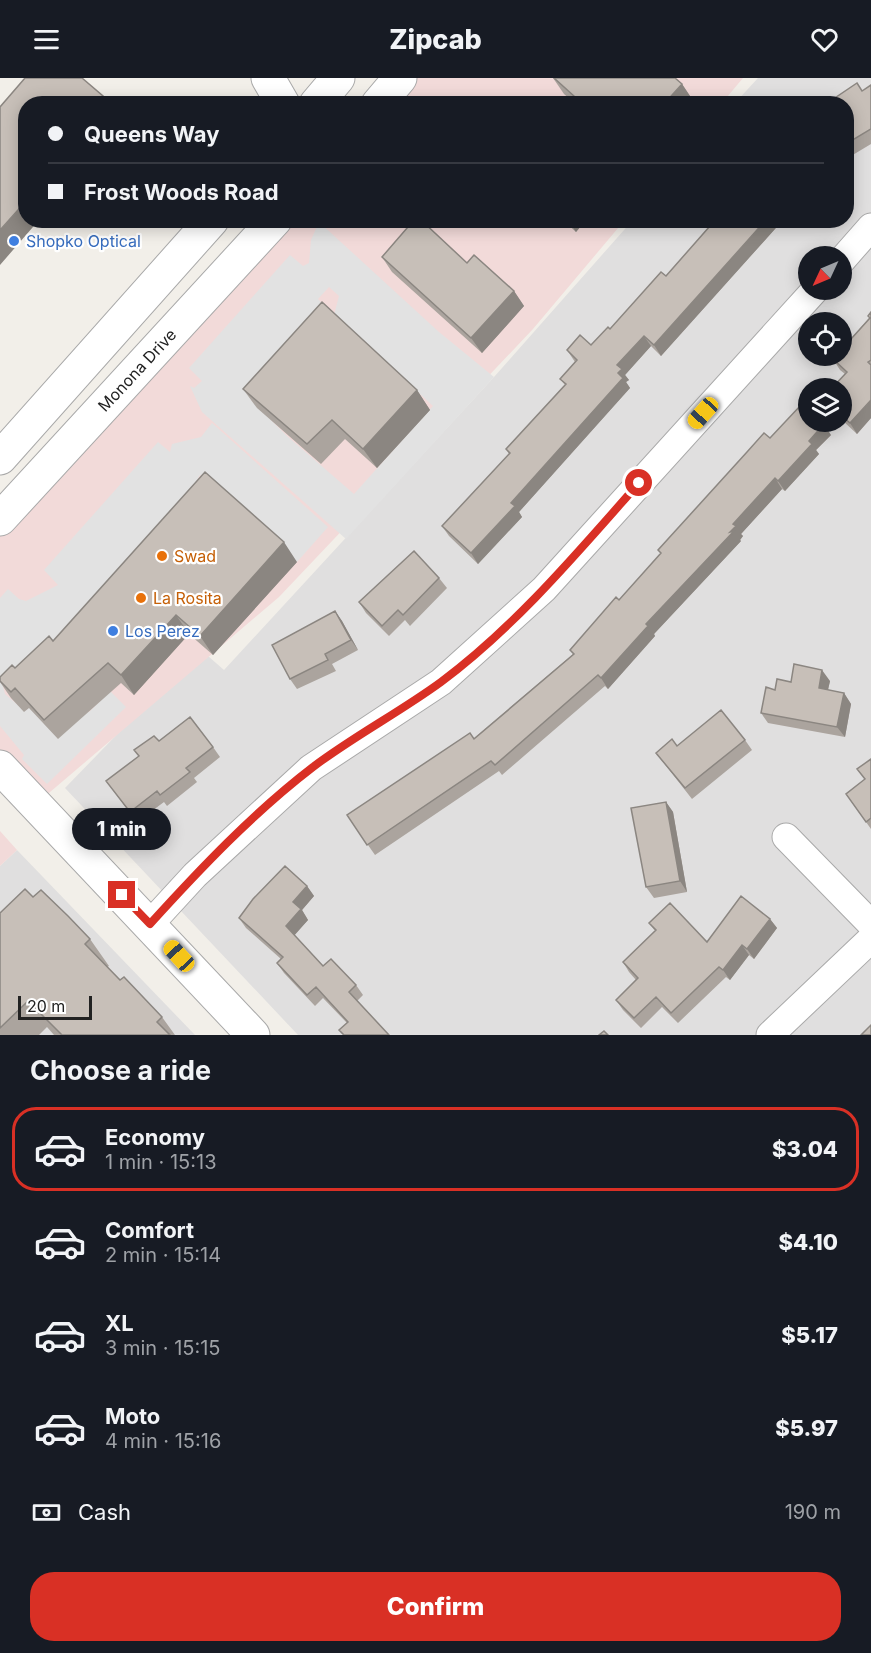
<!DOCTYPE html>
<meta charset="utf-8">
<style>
:root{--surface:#171b24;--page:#242831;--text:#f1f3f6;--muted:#9ea1a6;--line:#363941;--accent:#d93025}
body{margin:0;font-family:Inter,sans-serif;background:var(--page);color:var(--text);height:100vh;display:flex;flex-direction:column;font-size:22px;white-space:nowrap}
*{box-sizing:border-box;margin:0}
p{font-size:20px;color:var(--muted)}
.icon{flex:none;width:33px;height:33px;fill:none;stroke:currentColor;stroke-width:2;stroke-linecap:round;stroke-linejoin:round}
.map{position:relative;height:957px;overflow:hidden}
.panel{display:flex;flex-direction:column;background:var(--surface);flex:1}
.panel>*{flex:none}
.hud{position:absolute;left:18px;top:18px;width:836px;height:132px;border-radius:24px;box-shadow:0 3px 15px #0003;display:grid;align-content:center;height:132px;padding:0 30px;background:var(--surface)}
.needle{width:39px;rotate:226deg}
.buttons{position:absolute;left:798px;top:168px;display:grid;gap:12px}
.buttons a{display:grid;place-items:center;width:54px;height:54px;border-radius:50%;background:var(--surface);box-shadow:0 3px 15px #0003;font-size:30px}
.scale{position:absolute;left:18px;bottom:15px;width:74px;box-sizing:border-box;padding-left:6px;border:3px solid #222;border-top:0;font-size:16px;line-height:21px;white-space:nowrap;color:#222;-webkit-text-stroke:4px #fff;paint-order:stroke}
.end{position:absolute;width:27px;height:27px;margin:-14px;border:8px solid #d93025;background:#fff;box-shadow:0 0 0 3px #fff}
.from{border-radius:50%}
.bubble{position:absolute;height:42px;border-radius:21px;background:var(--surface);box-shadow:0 3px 15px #0003;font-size:20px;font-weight:800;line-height:42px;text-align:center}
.car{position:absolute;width:18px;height:36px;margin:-18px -9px;border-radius:8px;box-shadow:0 0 4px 2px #0007;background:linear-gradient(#f5c518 24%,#345 0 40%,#f5c518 0 76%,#345 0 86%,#f5c518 0)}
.hud b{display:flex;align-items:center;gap:21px;height:57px;font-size:22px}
.hud b+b{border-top:2px solid var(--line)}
.hud i{width:15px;height:15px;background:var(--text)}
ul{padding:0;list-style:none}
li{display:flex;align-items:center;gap:18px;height:84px;margin:0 12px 9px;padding:0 18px;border:3px solid transparent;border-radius:24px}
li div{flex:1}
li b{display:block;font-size:22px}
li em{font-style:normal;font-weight:800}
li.on{border-color:var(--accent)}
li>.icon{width:54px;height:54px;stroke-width:1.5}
h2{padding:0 30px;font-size:27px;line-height:72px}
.pay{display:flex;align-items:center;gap:15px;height:66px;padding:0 30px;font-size:22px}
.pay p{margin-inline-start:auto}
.primary-button{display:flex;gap:12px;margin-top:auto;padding:12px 30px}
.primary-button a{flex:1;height:69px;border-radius:24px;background:var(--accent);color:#fff;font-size:24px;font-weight:800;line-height:69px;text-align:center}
header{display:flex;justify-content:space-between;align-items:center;height:78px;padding:0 30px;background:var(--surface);font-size:27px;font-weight:800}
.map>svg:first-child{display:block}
</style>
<header><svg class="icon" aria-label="menu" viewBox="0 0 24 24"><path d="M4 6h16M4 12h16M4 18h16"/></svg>Zipcab<svg class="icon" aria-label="heart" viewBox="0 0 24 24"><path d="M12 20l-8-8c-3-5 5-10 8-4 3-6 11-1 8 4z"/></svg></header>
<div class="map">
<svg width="871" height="957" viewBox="0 0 871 957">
<rect width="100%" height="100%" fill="#f2efe9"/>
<path fill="#e0dfdf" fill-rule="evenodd" d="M758,0H871V957H298L65,710L200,571L224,592L494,299L632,143L846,142V26L735,25ZM808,178H842V212H808ZM808,244H842V278H808ZM808,310H842V344H808Z
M17,772L195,957H0V788Z"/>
<path fill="#f2dad9" d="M400,0H743L722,25L378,26Z
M275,143H624L533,251L279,519L36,726L0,689V441Z
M0,753L17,772L0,788Z"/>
<path fill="#e2e2e2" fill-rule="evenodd" d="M319,144L439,254L494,299L346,461L202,334L190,308L194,310L202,303L189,290L290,177L303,188L309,185L311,162ZM329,209L339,218L334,237L433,328L354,416L287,358L251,322L330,234L318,221Z
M212,345L328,449L297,484L200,397L197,402L215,417L86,560L3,608L5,616L25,633L36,623L89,634L110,613L126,629L47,706L22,681L24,677L0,648V520L8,511L19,521L26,523L58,507L44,492L158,364L170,374L172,366L201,359Z"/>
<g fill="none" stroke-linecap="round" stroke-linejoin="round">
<defs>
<path id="minor" d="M842,182L871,149
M786,759L871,846
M150,846L195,797L311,690L441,604L544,511L815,212
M770,957L871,861"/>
<path id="tertiary" d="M268,0L283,26
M316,26L338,0
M378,26L400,0
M0,380L212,142
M0,441L275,142
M0,689L253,957"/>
</defs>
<use href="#minor" stroke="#a9a9a9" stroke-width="29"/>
<use href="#tertiary" stroke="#a9a9a9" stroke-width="35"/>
<use href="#minor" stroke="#fff" stroke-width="27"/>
<use href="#tertiary" stroke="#fff" stroke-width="33"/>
</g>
<path fill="#aba49e" d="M553,0H675L682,6L694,24L693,26H568L571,22L564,16Z
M871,7V66L846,81V26Z
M563,142H586L576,154Z
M702,142H783L661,278L651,268L625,297L629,302L626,304L630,310L519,434L522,439L478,486L449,458L442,448L509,376L506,371L565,307L560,301L575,284L567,272L591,267L610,251L666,198L708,150Z
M382,179L467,185L514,213L524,228L482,275L392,194Z
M871,234V340L857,356L842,342V310L845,296L840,292L833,281L869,240Z
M243,311L417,312L430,332L377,390L345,361L321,386L257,330Z
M831,357L816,372L819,376L785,413L782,411L741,456L743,458L740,462L741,463L654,556L655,558L608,611L605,608L502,697L499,693L375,777L347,737L474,660L573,576L570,572L619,522L661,476L658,472L770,360Z
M297,484L213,577L189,556L134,617L121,605L58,661L29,630L24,634L11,620L0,604V599L15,590L53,563Z
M439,500L447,510L410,548L405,542L389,558L366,535L359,524Z
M335,533L342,543L358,572L332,586L336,593L297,611L290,601Z
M830,603L828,612L844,615L851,626L845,659L768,645L761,635L775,612L791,604Z
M745,662L752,672L692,721L656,675L677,668Z
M159,663L213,669L220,679L194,700L197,704L167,728L164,724L137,744L106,703Z
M871,681V751L846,716L865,702Z
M666,724L673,734L687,814L654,820L646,809Z
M307,808L314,818L302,832L308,842L294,857L323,888L356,907L363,917L357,923L389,957H343L339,952L347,945L323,920L315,928L284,895L277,885L281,881L246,850L239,840Z
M33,819L90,861L109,888L107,889L120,902L162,939L175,957H54L47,949L39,957H0V835Z
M770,841L777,850L754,881L749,877L730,902L726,899L678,945L662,929L641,950L623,932L616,922L636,902L629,894L623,884L655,853L649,845L707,864Z"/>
<path fill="#8b8681" d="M682,6L694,24L693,26H664Z
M26,123V142H39L0,187V152Z
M568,142H586L576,154Z
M766,142H783L661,278L654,267Z
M514,213L524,228L482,275L471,260Z
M644,258L651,268L625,297L629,302L626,304L630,310L519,434L522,439L478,486L471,475L511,425L618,295L617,287Z
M417,312L430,332L377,390L363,371Z
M871,322V340L857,356L850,345Z
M824,346L831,357L816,372L819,376L785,413L778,403L809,363Z
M775,400L782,411L741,456L743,458L740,462L741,463L654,556L655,558L608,611L601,600L646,546L730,454L733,446Z
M284,464L297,484L213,577L200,558Z
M335,533L342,543L358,572L351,562Z
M176,537L189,556L134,617L121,597Z
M822,592L830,603L826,620L819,610Z
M844,615L851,626L845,659L837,649Z
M666,724L673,734L687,814L680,803Z
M307,808L314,818L302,832L308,842L293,859L286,848L293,824Z
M770,841L777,850L754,881L747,871Z
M742,867L749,877L730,902L723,892Z"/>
<path fill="#c7bfb8" stroke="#8b8681" stroke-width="1.5" d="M25,0H82L110,24L109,26H26V123L0,152V29Z
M554,0H675L682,6L664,26H568L574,18Z
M857,5L862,13L871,7V51L846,66V26H826Z
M414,142H421L467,185L474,177L514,213L471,260L382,179Z
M704,142H766L654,267L644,258L617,287L622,291L618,295L623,300L511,425L515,428L471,475L442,448L510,375L506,371L566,306L560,301L577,282L567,272L580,257L591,267L608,249L610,251L661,194L666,198L710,148Z
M322,224L417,312L363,371L332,342L307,366L243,311Z
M871,234V282L868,284L871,287V322L850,345L842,338V310H832L847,294L833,281L836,278H842V271L870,240L868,238Z
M801,327L808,333V344H820L824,346L809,363L812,366L778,403L775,400L733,446L736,448L730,454L734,453L646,546L648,548L601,600L598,597L495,687L491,683L367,767L347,737L470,655L474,661L574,576L570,572L616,519L619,522L661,475L658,472L747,374L764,355L770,360Z
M205,394L284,464L200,558L176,537L121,597L108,585L44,642L15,610L11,614L0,603V599L12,587L15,590L49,558L53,563Z
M414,473L439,500L403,537L398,532L382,548L359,524Z
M335,533L351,562L325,576L328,582L290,601L272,567Z
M794,586L822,592L819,610L844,615L837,649L761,635L766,609L775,612L777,601L791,604Z
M721,632L745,662L685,710L656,675L672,661L677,668Z
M190,639L213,669L186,690L190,694L160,717L157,713L130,734L106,703L139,678L134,672L154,658L159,663Z
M871,681V740L866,744L846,716L865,701L857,691Z
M666,724L680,803L646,809L631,730Z
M285,788L307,808L293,824L301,831L286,848L323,888L331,881L356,907L349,914L389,957H344L339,952L348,944L316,909L307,917L277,885L283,879L239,840L253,821Z
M25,811L33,819L41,812L68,838L90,861L85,866L120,902L124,899L162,939L157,944L170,957H62L28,923L0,950V835Z
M741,818L770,841L747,871L742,867L723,892L719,889L671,935L656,919L634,940L616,922L638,900L623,884L656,852L649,845L670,825L707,864Z
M871,947V957H861Z
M604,953L608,957H599Z"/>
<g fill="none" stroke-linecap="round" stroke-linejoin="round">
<path stroke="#d93025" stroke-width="8" d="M122,817L150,846C200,791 253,735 313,689C354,658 400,634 441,604C516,548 578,474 639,405"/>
</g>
<g fill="#3f7fe0" stroke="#fff" stroke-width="2">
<circle cx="14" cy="163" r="6"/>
<circle cx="113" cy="553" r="6"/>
</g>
<g fill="#e8710a" stroke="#fff" stroke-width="2">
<circle cx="162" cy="478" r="6"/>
<circle cx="141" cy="520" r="6"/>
</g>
<g text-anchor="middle" stroke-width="4.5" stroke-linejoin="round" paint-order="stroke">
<g font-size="16" fill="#366cbe" stroke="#fff" text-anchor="start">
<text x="26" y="169">Shopko Optical</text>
<text x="125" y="559">Los Perez</text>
</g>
<g font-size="16" fill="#222" stroke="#fff">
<text transform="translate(137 292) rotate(-47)" y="6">Monona Drive</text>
</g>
<g font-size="16" fill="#c56008" stroke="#fff" text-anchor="start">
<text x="174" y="484">Swad</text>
<text x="153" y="526">La Rosita</text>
</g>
</g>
</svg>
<div class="buttons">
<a><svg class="needle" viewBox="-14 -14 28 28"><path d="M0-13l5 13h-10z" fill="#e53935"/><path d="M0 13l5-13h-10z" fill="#9ea1a6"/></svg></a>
<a><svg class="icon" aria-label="locate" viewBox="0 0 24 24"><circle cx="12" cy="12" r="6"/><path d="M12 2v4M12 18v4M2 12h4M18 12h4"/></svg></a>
<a><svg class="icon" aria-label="layers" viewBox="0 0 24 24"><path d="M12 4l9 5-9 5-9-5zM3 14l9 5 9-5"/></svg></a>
</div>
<div class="scale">20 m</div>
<i class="end from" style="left:639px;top:405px"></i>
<i class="end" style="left:122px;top:817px"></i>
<div class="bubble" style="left:72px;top:730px;width:99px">1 min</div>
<i class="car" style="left:703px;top:335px;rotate:222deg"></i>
<i class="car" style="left:179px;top:878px;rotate:317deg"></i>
<div class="hud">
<b><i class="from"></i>Queens Way</b>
<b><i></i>Frost Woods Road</b>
</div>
</div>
<section class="panel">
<h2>Choose a ride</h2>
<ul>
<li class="on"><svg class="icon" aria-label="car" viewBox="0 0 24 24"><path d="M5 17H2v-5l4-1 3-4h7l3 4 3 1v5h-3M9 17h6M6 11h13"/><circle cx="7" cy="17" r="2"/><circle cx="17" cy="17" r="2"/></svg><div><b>Economy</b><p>1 min · 15:13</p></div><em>$3.04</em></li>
<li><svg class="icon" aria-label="car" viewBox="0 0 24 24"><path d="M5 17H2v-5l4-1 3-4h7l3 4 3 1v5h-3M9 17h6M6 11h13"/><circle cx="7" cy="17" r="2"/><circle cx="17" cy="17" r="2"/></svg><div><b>Comfort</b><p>2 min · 15:14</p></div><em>$4.10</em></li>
<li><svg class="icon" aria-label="car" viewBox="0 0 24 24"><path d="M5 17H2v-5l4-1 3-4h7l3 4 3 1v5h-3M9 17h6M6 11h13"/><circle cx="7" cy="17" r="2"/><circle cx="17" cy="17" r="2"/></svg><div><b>XL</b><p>3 min · 15:15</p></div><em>$5.17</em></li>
<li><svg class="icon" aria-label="car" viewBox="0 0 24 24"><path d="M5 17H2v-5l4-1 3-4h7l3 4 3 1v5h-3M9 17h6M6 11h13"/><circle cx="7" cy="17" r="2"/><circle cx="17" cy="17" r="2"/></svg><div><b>Moto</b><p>4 min · 15:16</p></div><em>$5.97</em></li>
</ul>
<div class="pay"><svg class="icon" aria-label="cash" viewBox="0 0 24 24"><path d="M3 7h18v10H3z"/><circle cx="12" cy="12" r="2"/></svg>Cash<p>190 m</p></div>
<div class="primary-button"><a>Confirm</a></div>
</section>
